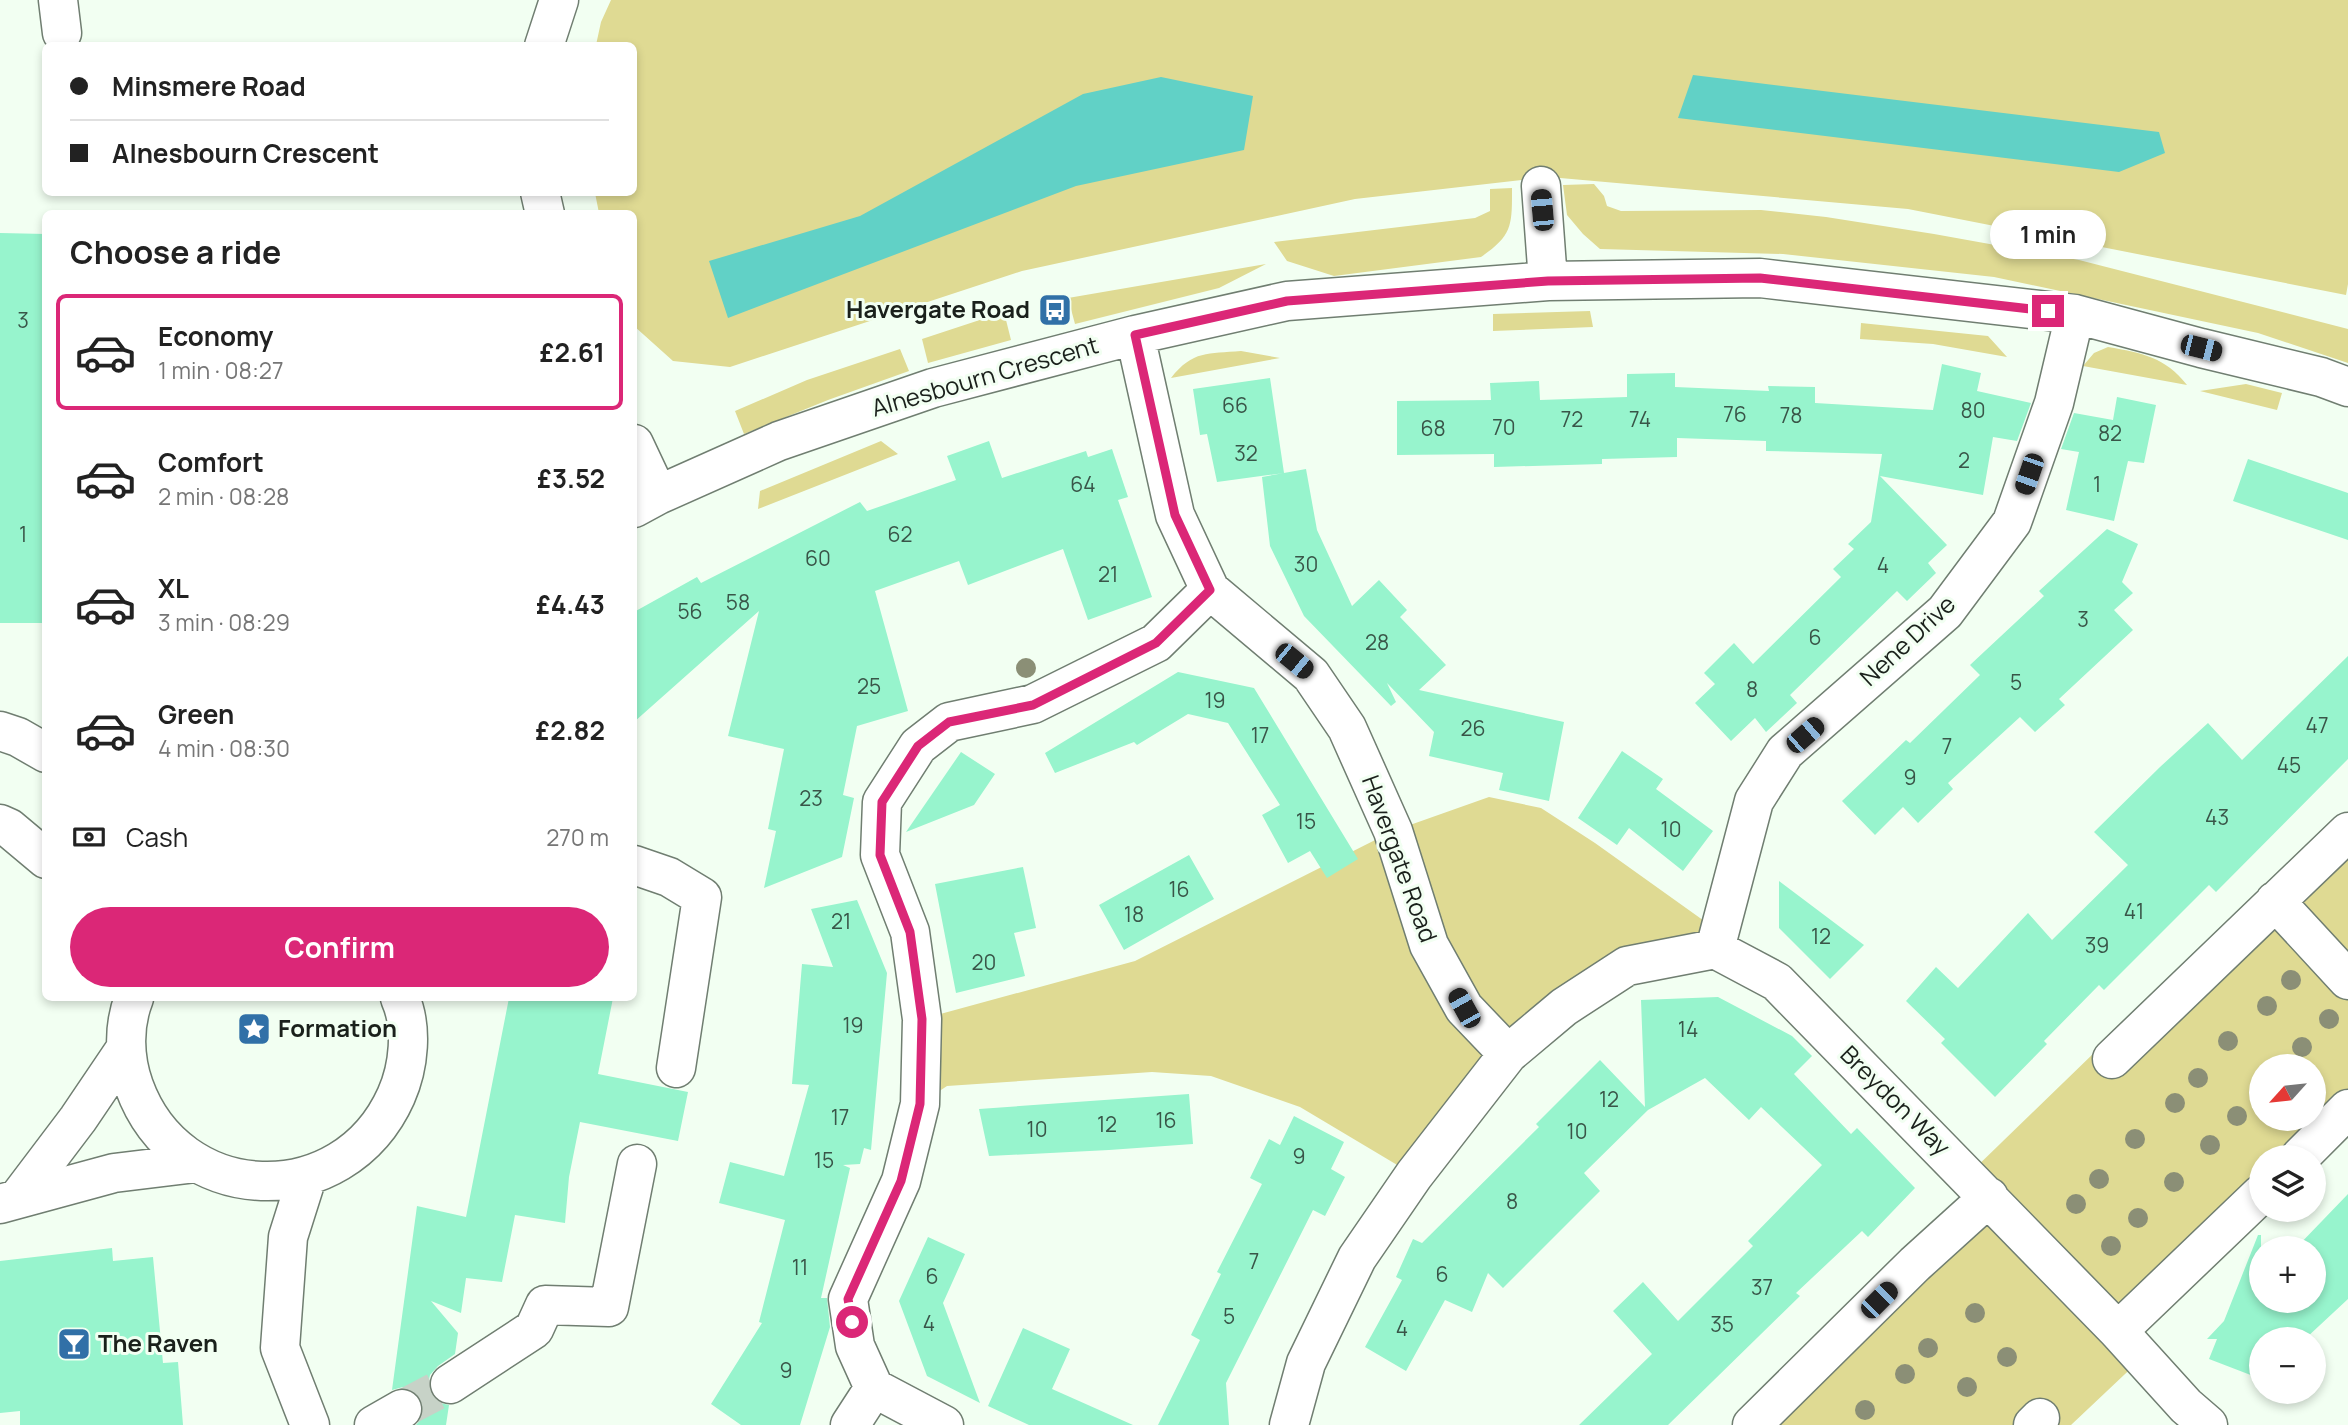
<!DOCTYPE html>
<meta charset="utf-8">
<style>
:root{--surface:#fff;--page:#f2f2f2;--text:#222;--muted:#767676;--line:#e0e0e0;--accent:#db2777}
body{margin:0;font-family:Manrope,sans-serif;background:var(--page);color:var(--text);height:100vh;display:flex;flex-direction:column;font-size:26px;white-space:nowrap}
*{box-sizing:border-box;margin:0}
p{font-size:23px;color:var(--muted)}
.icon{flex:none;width:38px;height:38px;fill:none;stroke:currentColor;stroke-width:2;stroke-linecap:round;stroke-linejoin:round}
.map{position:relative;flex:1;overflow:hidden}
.sheet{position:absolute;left:42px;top:210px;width:595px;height:791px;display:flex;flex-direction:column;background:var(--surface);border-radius:10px;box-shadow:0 4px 10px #0003}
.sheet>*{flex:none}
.banner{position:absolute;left:42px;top:42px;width:595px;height:154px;border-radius:10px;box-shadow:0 4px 10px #0003;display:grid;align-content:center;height:154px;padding:0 28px;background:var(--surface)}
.needle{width:46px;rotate:243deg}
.controls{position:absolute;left:2249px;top:1054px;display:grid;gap:14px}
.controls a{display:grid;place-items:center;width:77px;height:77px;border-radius:50%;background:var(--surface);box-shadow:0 4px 10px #0003;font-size:35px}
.end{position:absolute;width:32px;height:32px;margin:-16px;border:9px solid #db2777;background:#fff;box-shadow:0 0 0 4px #fff}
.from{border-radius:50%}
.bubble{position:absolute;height:49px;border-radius:24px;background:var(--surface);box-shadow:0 4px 10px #0003;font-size:23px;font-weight:700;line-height:49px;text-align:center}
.car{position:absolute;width:21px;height:42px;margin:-21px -10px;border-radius:9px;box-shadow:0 0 5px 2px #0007;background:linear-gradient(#222 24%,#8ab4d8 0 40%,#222 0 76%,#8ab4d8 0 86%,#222 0)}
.banner b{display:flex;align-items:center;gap:24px;height:66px;font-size:26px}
.banner b+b{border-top:2px solid var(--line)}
.banner i{width:18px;height:18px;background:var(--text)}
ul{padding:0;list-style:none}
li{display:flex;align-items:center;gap:21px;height:116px;margin:0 14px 10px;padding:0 14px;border:4px solid transparent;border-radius:10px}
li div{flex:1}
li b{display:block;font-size:26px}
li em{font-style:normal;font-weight:700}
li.active{border-color:var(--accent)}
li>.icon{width:63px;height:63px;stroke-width:1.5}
h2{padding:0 28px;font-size:32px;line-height:84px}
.pay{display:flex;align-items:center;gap:18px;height:77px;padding:0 28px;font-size:26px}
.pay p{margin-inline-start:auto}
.cta{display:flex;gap:14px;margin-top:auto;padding:14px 28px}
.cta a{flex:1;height:80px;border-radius:42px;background:var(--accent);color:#fff;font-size:28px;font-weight:700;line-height:80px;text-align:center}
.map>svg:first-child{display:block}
</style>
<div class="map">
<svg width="2348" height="1425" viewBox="0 0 2348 1425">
<rect width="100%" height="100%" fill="#f2fff2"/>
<path fill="#dfda93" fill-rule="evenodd" d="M611,0H2348V284L2346,295L1908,209L1549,177L1355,199L1022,271L730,367L673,361L634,326V214L599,213L595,193L634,192V46L596,45L601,22Z
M1594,184L1604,196L1607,206L1621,211L1761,210L1826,217L1934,234L2079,260L2348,329V363L2258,333L1994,277L1783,254L1600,249L1583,234L1567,215L1563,185Z
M1512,188C1512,225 1513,235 1481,257L1334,276L1287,261L1274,242L1475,218L1490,211V189Z
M1266,264L1219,288L1075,324L1068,298Z
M1590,311L1593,327L1493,331V314Z
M1004,312L1011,340L928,363L922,339Z
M1861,323L1988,336L2007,357L1933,344L1860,339Z
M2108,347C2142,353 2165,357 2187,385L2083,366L2094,353Z
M900,349L909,371L828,400L744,434L735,411L807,380Z
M1241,351L1280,358L1171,378C1193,350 1208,354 1241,351Z
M2246,384L2282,393L2277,410L2200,391Z
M881,441L898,454L758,509L760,491Z
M1489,797L1541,808L1595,843L1721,933L1564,1007L1414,1175L1300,1107L1211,1076L1152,1072L947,1086L920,1104L922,1019L1135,961L1393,831Z
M2348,832V1109L2300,1157H2261V1194L2119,1331L2142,1358L2071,1425H1752L1988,1198L1968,1175L2096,1051ZM2261,1066H2314V1118H2261Z"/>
<path fill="#61d1c6" d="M1693,75L2159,132L2165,153L2119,172L1678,118Z
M1161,77L1253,96L1244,150L1076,186L728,318L709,261L860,216L1083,94Z"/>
<path fill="#97f4cd" d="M0,233L46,234V623H0Z
M1942,364L1981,373L1977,391L2031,403L2017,441L1993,437L1983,495L1880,476L1947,545L1928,563L1936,573L1907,601L1897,591L1790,695L1797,703L1766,732L1755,718L1731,741L1695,703L1715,684L1704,673L1734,643L1753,664L1841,577L1833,569L1854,549L1848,544L1871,522L1882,454L1766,451V441L1677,438V457L1602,459V464L1494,467V454L1397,455V401L1491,400L1490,383L1539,381L1540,400L1627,397V374L1675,373V387L1769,391L1768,386L1815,387V403L1933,410Z
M1270,378L1284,473L1217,482L1207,434L1200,435L1193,389Z
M2117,397L2156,405L2144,463L2128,461L2114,521L2066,510L2079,452L2061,449L2074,413L2113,420Z
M989,441L1002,478L1086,451L1088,457L1112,449L1128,497L1118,500L1152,597L1088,620L1063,549L968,585L959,561L875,591L908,711L857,726L843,795L854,798L842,857L764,888L776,831L768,829L784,749L728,736L759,611L634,722V612L697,577L701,583L860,502L867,511L956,480L947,456Z
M2248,459L2348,493V540L2233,501Z
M1306,469L1317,530L1352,606L1379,580L1407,610L1400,617L1446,665L1419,690L1564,722L1549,801L1499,790L1503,773L1429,756L1434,732L1387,683L1396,702L1391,706L1304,616L1270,546L1262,477Z
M2107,529L2138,544L2122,582L2133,593L2114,610L2133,630L2059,699L2065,705L2035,732L2020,717L1948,783L1953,789L1918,823L1903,807L1875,835L1842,801L1906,740L1910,743L1980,675L1970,665L2044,596L2039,591Z
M2348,656V759L2216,892L2209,885L2104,990L2099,985L2044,1041L2047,1044L1995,1097L1941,1043L1945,1039L1906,1001L1936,967L1958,988L2028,913L2052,940L2128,865L2094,832L2160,767L2208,723L2242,760Z
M1178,672L1254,688L1358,859L1327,878L1310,851L1288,863L1262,815L1280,805L1228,723L1188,714L1137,745L1134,742L1055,773L1045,753Z
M1622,751L1663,779L1656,789L1713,831L1683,871L1629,828L1617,845L1578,818Z
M961,752L995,774L974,805L906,832Z
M1189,855L1214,899L1124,950L1099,905Z
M1023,867L1036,928L1014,933L1025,976L956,993L935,884Z
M1779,881L1864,945L1830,979L1779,928Z
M857,900L887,973L871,1150L864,1148L860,1164L843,1165L850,1168L821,1298H827L830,1327L800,1425H741L711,1404L762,1323L759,1322L785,1220L719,1203L730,1162L784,1176L809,1085L792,1084L802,964L833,967L811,909Z
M1718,997L1792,1036L1812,1056L1794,1074L1851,1134L1857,1128L1915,1188L1868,1237L1862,1231L1796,1293L1800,1296L1668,1425H1579L1652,1354L1613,1311L1643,1282L1678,1321L1753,1246L1748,1241L1822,1165L1761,1107L1749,1120L1705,1078L1648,1110L1584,1173L1600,1191L1503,1288L1488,1273L1472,1312L1445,1300L1406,1371L1365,1347L1402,1280L1396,1277L1413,1239L1422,1243L1539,1127L1536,1124L1600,1060L1645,1107L1641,1000Z
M509,998H613L598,1074L688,1092L678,1141L580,1122L569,1177L565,1223L515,1215L502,1282L466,1278L461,1313L431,1301L458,1333L455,1354L438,1366L430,1375L428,1385L432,1396L440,1403L449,1405L446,1425H416L421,1419L424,1410L421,1398L412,1390L403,1387L392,1390L417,1206L466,1217Z
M1189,1094L1193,1144L1109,1150L989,1156L979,1109Z
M1294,1116L1344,1142L1331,1169L1345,1177L1325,1216L1313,1210L1226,1383L1229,1425H1158L1200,1340L1191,1335L1221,1274L1217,1272L1262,1184L1250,1178L1269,1139L1280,1145Z
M2348,1194V1299L2305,1339H2261V1379L2209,1359L2217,1339H2207L2224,1321L2258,1235H2261V1300H2314V1248H2296Z
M928,1237L965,1254L943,1303L980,1403L927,1376L899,1301Z
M112,1248L113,1261L153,1257L163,1363L178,1362L183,1425H20V1411L0,1413V1261Z
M1023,1328L1070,1349L1052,1389L1133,1425H1029L988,1406Z"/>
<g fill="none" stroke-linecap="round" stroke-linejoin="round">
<path stroke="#c7d2c7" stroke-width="38" stroke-dasharray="38 19" stroke-linecap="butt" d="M402,1409L450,1384"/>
<defs>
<path id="minor" d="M58,0L62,33
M544,46L559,0
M1541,186L1548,281
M540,192L545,214
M1135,335L1175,515L1210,590L1311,675L1347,728L1393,831L1429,945L1464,1008L1508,1054L1414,1175L1357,1258L1306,1363L1289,1425
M634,444L658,495
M634,508L658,495L779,441L933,388L1135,335L1287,301L1548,281L1760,278L2075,314L2201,348L2321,377L2348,387
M0,731L18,737L46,753
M0,824L9,828L46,859
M634,865L669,877L702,897L676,1068
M2275,901L2348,980
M1715,949L1754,801L1785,752L1945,612L2012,522L2054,403L2075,314
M1715,949L1777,982L2118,1331L2186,1406L2208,1425
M134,998C123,1026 124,1058 134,1086C178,1208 343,1214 396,1096C409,1067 413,1027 400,998
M1508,1054L1564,1007L1627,966L1715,949
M2112,1059L2348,832
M2300,1157L2348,1109
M307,1177L288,1237L280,1348L310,1425
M19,1197L78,1119L126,1048
M0,1204L114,1173L196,1163
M2118,1331L2261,1194
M450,1384L534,1329L545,1305L609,1307L637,1164
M374,1425L402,1409
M850,1425L874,1388
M944,1425L874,1388L855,1346L848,1299L901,1181L920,1104L922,1019L910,932L880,855L882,802L918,746L949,722L1033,704L1156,643L1210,590
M1752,1425L1915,1264L1989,1197
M2033,1425L2040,1418"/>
</defs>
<use href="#minor" stroke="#707e71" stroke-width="41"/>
<use href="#minor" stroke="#fff" stroke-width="38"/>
</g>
<g fill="#8b8f76">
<circle cx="1026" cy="668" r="10"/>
<circle cx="2291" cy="980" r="10"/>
<circle cx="2267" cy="1006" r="10"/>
<circle cx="2329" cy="1019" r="10"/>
<circle cx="2228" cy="1041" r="10"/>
<circle cx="2302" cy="1047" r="10"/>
<circle cx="2198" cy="1078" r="10"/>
<circle cx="2175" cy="1103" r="10"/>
<circle cx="2237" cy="1116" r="10"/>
<circle cx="2135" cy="1139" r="10"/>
<circle cx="2210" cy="1145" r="10"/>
<circle cx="2099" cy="1179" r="10"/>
<circle cx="2174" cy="1182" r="10"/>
<circle cx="2076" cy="1204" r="10"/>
<circle cx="2138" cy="1218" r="10"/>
<circle cx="2111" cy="1246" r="10"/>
<circle cx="1975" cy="1313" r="10"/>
<circle cx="1928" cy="1348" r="10"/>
<circle cx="2007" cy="1357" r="10"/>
<circle cx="1905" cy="1374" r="10"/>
<circle cx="1967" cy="1387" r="10"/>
<circle cx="1865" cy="1410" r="10"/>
</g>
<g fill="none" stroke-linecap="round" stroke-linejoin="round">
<path stroke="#db2777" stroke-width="9" d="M852,1322L848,1299L901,1181L920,1104L922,1019L910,932L880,855L882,802L918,746L949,722L1033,705L1156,643L1210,590L1175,515L1135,335L1287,301L1548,281L1760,278L2048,311"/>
</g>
<defs>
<symbol id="bus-square" viewBox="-11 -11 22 22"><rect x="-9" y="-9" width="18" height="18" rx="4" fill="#3170a7" stroke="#f2fff2"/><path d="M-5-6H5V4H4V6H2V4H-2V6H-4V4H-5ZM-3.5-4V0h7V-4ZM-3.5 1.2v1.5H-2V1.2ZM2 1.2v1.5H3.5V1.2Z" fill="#fff"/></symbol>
<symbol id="sight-square" viewBox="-11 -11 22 22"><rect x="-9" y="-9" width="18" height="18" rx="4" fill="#3170a7" stroke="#f2fff2"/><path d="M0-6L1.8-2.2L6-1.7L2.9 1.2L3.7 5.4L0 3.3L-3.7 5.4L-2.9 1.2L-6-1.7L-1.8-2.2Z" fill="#fff"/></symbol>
<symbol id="bar-square" viewBox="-11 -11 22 22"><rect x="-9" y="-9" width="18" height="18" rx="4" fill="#3170a7" stroke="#f2fff2"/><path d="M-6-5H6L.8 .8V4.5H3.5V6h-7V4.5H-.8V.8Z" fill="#fff"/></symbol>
</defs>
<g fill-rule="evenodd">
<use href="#bus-square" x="1036" y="291" width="38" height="38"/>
<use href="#sight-square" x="235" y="1010" width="38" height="38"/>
<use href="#bar-square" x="55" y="1325" width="38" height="38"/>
</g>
<g text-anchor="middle" stroke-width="6" stroke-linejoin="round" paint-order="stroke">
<g font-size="21" fill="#395548">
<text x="23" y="328">3</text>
<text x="1235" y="413">66</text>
<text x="1973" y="418">80</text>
<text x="1735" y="422">76</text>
<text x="1791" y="423">78</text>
<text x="1572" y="427">72</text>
<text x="1640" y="427">74</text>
<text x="1504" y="435">70</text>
<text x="1433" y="436">68</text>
<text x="2110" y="441">82</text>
<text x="1246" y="461">32</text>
<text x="1964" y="468">2</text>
<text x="1083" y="492">64</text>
<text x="2097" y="492">1</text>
<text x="23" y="542">1</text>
<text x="900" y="542">62</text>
<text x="818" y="566">60</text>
<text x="1306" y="572">30</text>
<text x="1883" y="573">4</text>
<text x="1108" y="582">21</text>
<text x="738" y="610">58</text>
<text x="690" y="619">56</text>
<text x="2083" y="627">3</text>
<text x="1815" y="645">6</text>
<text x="1377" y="650">28</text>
<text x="2016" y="690">5</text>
<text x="869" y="694">25</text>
<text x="1752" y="697">8</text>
<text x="1215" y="708">19</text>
<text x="2317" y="733">47</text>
<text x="1473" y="736">26</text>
<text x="1260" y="743">17</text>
<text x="1947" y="754">7</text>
<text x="2289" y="773">45</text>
<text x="1910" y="785">9</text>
<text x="811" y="806">23</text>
<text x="2217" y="825">43</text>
<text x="1306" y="829">15</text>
<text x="1671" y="837">10</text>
<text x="1179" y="897">16</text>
<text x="2134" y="919">41</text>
<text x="1134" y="922">18</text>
<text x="841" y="929">21</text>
<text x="1821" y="944">12</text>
<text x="2097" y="953">39</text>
<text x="984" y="970">20</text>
<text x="853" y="1033">19</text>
<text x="1688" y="1037">14</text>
<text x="1609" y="1107">12</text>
<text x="840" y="1125">17</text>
<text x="1166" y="1128">16</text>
<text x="1107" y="1132">12</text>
<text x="1037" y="1137">10</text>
<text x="1577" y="1139">10</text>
<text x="1299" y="1164">9</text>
<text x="824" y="1168">15</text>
<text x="1512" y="1209">8</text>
<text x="1254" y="1269">7</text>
<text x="800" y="1275">11</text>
<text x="1442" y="1282">6</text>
<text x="932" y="1284">6</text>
<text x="1762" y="1295">37</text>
<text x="1229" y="1324">5</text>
<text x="929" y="1331">4</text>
<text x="1722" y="1332">35</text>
<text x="1402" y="1336">4</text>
<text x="786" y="1378">9</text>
</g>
<g font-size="24" font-weight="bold" fill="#1a201b" stroke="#f2fff2" text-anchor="start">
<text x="1030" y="318" text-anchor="end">Havergate Road</text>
<text x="278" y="1037">Formation</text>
<text x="98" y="1352">The Raven</text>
</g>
<g font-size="24" fill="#1a201b" stroke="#f2fff2">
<text transform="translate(985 377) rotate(-16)" y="8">Alnesbourn Crescent</text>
<text transform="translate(1908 641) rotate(-43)" y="8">Nene Drive</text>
<text transform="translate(1399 859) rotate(70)" y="8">Havergate Road</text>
<text transform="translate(1895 1101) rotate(45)" y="8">Breydon Way</text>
</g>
</g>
</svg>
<div class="controls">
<a><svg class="needle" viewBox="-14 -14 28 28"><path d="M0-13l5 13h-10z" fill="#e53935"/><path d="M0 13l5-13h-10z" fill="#767676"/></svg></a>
<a><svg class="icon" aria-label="layers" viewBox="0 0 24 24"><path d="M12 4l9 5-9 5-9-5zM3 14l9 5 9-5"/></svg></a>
<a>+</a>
<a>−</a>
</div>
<i class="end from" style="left:852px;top:1322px"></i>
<i class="end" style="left:2048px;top:311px"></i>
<div class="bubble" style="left:1990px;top:210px;width:116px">1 min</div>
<i class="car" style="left:1542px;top:210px;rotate:355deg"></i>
<i class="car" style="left:2201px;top:348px;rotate:104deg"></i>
<i class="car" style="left:2029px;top:474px;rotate:199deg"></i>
<i class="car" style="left:1294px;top:661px;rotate:129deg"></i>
<i class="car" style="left:1805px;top:735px;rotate:49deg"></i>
<i class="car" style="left:1464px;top:1008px;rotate:331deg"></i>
<i class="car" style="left:1879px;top:1300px;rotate:45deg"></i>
<div class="banner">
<b><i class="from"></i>Minsmere Road</b>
<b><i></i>Alnesbourn Crescent</b>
</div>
<section class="sheet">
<h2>Choose a ride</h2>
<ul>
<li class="active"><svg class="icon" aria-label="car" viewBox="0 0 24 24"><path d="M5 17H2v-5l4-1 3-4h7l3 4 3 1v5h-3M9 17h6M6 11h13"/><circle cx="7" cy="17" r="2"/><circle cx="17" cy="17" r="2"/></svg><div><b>Economy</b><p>1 min · 08:27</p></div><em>£2.61</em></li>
<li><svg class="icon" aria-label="car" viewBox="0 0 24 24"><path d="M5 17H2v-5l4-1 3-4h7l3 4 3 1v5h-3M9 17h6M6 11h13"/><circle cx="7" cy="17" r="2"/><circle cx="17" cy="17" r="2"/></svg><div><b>Comfort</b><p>2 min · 08:28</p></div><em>£3.52</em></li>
<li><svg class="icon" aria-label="car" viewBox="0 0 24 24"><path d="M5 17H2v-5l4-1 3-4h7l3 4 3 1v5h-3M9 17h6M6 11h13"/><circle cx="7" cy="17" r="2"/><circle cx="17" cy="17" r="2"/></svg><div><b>XL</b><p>3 min · 08:29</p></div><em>£4.43</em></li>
<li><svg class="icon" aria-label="car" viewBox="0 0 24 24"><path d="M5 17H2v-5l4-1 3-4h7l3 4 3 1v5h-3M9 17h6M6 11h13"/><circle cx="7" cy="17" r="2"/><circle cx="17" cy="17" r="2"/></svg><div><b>Green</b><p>4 min · 08:30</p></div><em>£2.82</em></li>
</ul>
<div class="pay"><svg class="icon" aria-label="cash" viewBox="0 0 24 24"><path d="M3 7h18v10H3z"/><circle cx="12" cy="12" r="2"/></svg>Cash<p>270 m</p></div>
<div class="cta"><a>Confirm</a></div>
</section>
</div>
